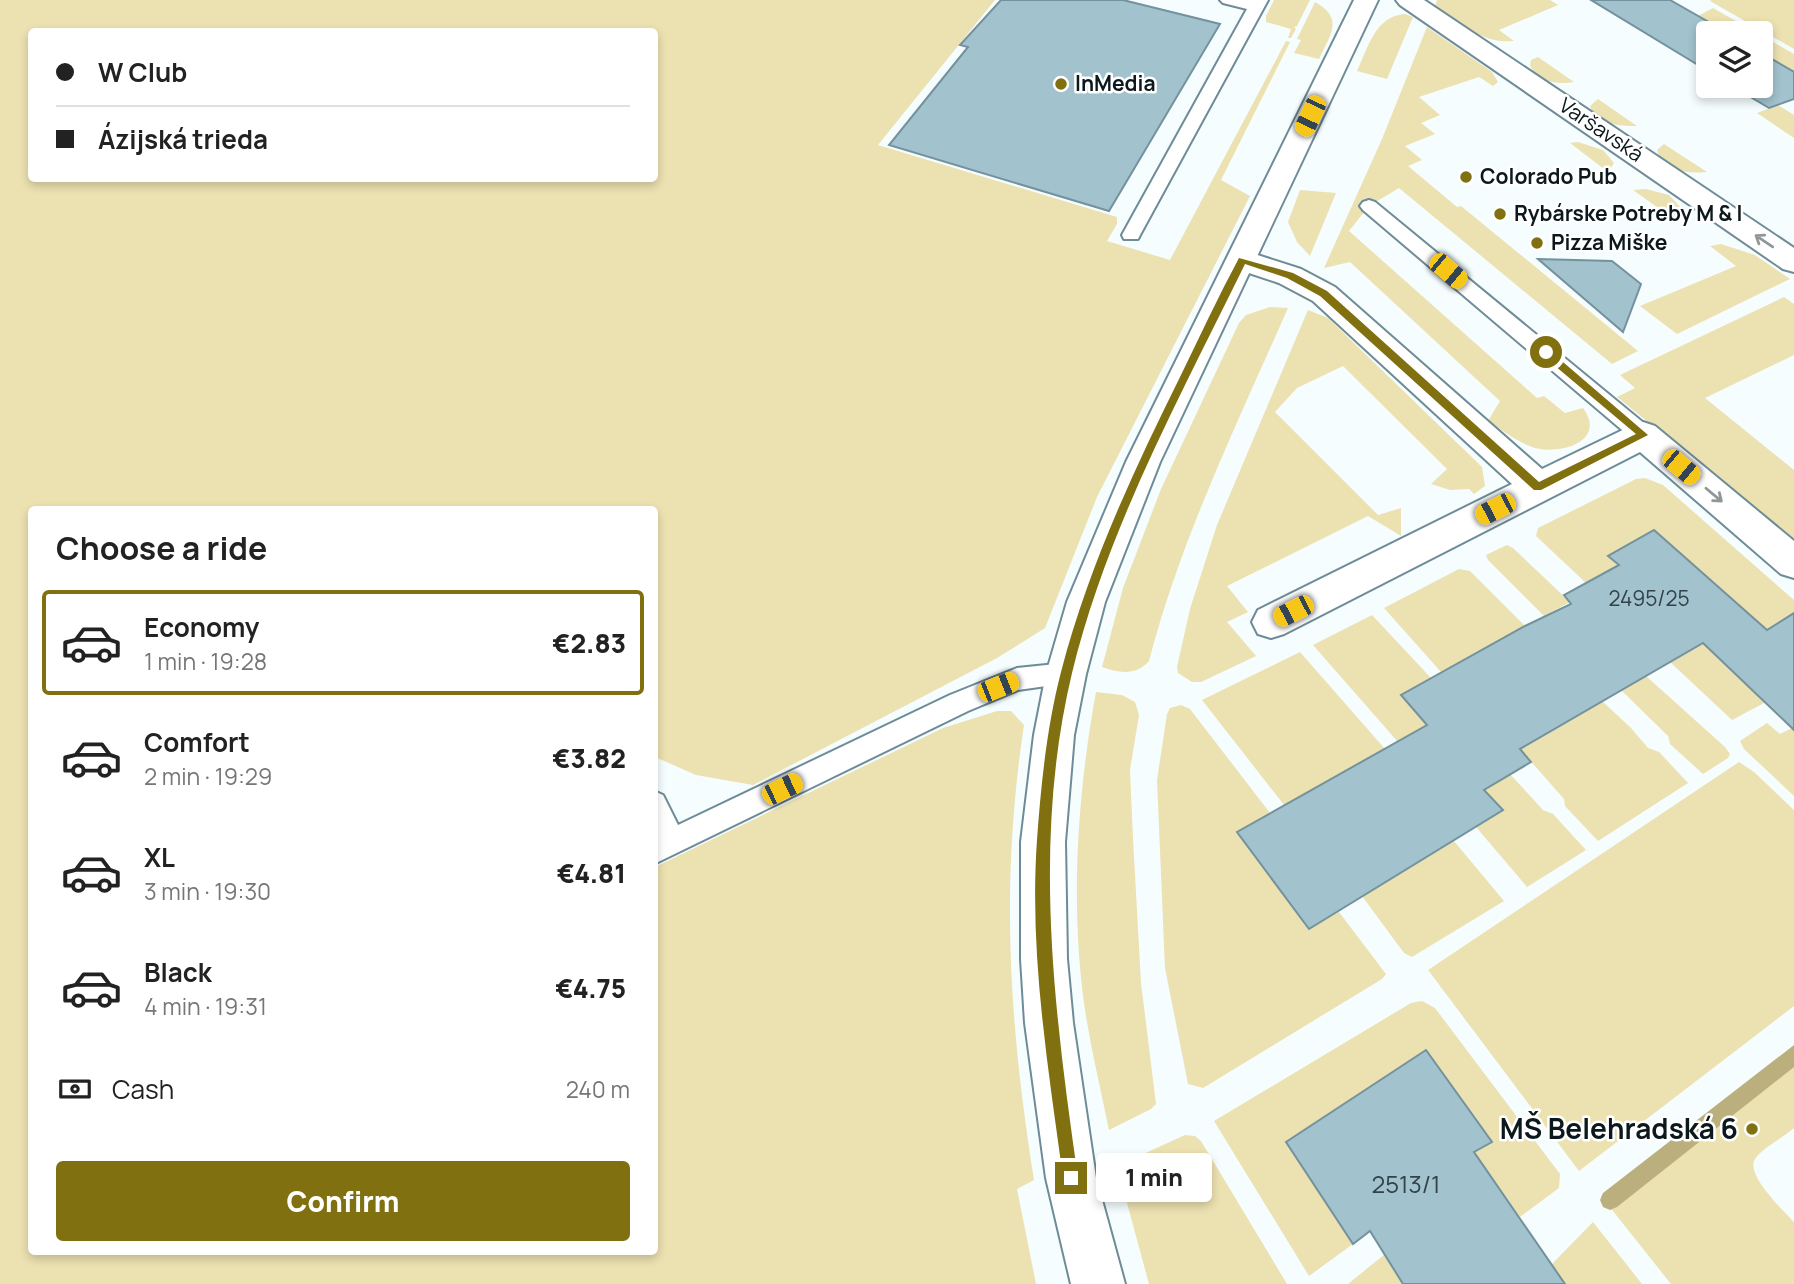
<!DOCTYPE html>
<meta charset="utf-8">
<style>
:root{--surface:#fff;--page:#f6f6f6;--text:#222;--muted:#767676;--line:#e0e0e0;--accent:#81700f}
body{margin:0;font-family:Manrope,sans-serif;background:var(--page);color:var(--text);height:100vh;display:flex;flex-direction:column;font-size:26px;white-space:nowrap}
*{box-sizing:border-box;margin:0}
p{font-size:23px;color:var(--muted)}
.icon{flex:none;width:38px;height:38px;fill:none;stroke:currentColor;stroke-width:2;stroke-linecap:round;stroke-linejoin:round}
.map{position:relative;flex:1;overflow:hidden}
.drawer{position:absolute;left:28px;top:506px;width:630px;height:749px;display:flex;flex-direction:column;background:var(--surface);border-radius:7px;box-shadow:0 4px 10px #0003}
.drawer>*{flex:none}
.guide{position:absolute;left:28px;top:28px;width:630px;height:154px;border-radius:7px;box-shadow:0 4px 10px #0003;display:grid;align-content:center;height:154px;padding:0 28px;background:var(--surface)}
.tools{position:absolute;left:1696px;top:21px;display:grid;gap:14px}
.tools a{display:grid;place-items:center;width:77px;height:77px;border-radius:7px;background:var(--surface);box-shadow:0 4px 10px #0003;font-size:35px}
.end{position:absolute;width:32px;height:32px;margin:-16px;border:9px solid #81700f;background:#fff;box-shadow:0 0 0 4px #fff}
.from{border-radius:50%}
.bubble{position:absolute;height:49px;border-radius:7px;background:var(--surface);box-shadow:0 4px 10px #0003;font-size:23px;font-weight:800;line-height:49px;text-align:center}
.car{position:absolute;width:21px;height:42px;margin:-21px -10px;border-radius:9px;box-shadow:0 0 5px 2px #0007;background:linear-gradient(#f5c518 24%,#345 0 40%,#f5c518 0 76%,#345 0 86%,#f5c518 0)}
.guide b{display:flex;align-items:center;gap:24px;height:66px;font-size:26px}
.guide b+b{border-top:2px solid var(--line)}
.guide i{width:18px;height:18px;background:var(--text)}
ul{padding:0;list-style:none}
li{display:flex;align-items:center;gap:21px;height:105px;margin:0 14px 10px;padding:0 14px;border:4px solid transparent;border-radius:7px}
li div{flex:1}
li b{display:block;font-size:26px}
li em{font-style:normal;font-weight:800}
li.current{border-color:var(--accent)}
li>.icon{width:63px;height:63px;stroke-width:1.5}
h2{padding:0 28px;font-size:32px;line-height:84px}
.pay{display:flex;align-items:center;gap:18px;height:77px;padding:0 28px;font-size:26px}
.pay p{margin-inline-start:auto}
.action{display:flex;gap:14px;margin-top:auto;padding:14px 28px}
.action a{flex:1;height:80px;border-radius:7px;background:var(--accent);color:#fff;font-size:28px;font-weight:800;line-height:80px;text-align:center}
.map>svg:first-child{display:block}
</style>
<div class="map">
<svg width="1794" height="1284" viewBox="0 0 1794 1284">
<rect width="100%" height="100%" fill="#f6fdff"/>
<path fill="#ece1b0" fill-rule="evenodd" d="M0,0H995L878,145L1117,217V224L1107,241L1170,260L1286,41L1290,42L1221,180L1250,196L1097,497L1045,628L997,658L753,785L696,775L655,757L654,509H32V1251H654L655,867L943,728L997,711H1011L1024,725C1000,885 1009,1022 1034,1180L1017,1189L1036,1284H0ZM32,32H654V178H32Z
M1274,0H1310L1297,26L1294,27L1296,29L1291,38H1288L1291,29L1266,22V16Z
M1437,0H1550L1558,5L1499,30L1514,41C1482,44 1460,23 1435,6Z
M1794,0V49L1710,1L1712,0Z
M1315,2C1345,19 1330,35 1319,59L1294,53L1301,40L1297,39Z
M1713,8L1743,25L1726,32L1698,16Z
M1405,14L1413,17L1387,79L1357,71C1368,48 1375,16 1405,14Z
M1427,27L1492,72L1498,82L1493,86L1479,77L1419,97L1440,115L1421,123L1435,134L1405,146L1422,160L1408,166L1457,207L1461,206L1638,351L1612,364L1399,188L1369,206L1349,231L1537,398L1544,396L1565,413L1583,408C1608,442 1558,456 1532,447C1516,441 1502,430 1488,421L1500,401L1350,262L1324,268L1382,139Z
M1761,35L1794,54V72L1761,52Z
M1538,57L1574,82C1556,85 1540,82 1530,66L1531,60Z
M1598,99L1637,126C1620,126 1596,125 1590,106Z
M1778,105L1794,115V138L1757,113Z
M1578,142L1603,150L1614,163L1608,172L1570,143Z
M1664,144L1707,172C1689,174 1662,171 1657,150Z
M1646,189L1669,195L1683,210V217L1678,222L1633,190Z
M1300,190L1336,193L1310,256L1297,242L1288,222Z
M1721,244L1755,255L1790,279L1677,334L1640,306L1736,266L1710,246Z
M1784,297L1794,304V355L1705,398L1794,470V540L1617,397L1635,388L1620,375Z
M1270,307L1288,308C1237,424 1181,538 1149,661C1136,676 1119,673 1102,667L1123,588L1161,489L1239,323L1246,315Z
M1308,310L1328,318L1482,467L1485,486L1474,494L1469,489L1450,490L1431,484L1447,469L1343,366L1297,388L1275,412L1378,515L1401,508V536L1368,516L1227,586L1248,612L1227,622L1256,656L1201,682H1192L1178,673L1177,667L1190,609L1217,525Z
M1645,478L1663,485L1794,600V631L1782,621L1767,630L1654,530L1609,556L1625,571L1613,578L1606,572L1586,583L1536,536L1538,528L1636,479Z
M1507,545L1513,548L1570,602L1544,616L1488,560L1486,555Z
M1459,569L1470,571L1525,626L1441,672L1384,608Z
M1372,615L1431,678L1401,695L1428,726L1398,742L1313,645Z
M1703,643L1766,702L1732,720L1670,662Z
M1300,652L1385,749L1284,805L1202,700Z
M1646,676L1725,747L1730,754L1728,758L1703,774L1670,744L1668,736L1621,690Z
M1096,692L1122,695L1135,702L1139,715L1130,770L1133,839L1141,983L1156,1104L1151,1109L1109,1130C1101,1090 1091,1050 1085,1010C1070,906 1077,796 1096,692Z
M1602,701L1631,728L1648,748L1659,752L1688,783L1598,841L1565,806L1564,799L1520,749Z
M1181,705L1190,709L1270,813L1238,832L1308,929L1339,912L1386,974L1382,979L1203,1088L1188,1084L1165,968L1157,780L1167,714L1170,708Z
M1767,723L1780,734L1794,727V796L1744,749L1740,741Z
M1499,762L1543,810L1553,814L1586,850L1527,887L1476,827L1502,810L1473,777Z
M1739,762L1754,772L1794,810V1006L1579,1171L1428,970Z
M1454,841L1504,901L1412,957L1404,953L1362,896Z
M1422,1001L1435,1008L1560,1174L1559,1188L1520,1217L1474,1153L1492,1141L1426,1050L1287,1142L1353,1244L1309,1276L1214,1121L1411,1003Z
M1794,1046V1128C1785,1136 1760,1150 1755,1159C1745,1175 1784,1211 1794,1222V1284H1671L1601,1196Z
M1185,1135L1195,1136L1201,1141L1287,1284H1149L1117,1166Z
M1593,1222L1642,1284H1565L1551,1265Z
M1385,1254L1403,1284H1348Z"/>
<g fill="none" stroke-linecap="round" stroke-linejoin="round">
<path fill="#bbb07d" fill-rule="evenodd" d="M1794,1045V1067L1617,1207L1610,1210L1603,1207L1600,1200L1603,1193Z"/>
</g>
<path fill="#a2c2cd" stroke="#73929d" stroke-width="2" d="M1001,0H1123L1220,24L1109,211L889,145L968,47L960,45Z
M1591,0H1670L1728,33H1708V71Z
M1760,52L1794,72V99L1769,108L1732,86H1760Z
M1538,259L1612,261L1641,284L1623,332Z
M1654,530L1767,630L1794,613V730L1703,643L1520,749L1531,762L1484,790L1503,810L1309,929L1237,832L1427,725L1401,695L1525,626L1571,604L1564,595L1619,565L1608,556Z
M1426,1050L1492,1142L1474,1152L1565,1284H1403L1370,1231L1353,1244L1286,1142Z"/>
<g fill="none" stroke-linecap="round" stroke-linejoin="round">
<defs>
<path id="lane" d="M1220,0H1268L1140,235L1138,239H1124L1122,235L1247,9L1223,3Z
M1369,200L1375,202L1651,429L1654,435L1651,441L1643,443L1635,441L1363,210L1360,206L1363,202Z
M1066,663L1075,666L1078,674L1075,682L1018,690L968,711L654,864V791L663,795L678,825L950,695L1017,668Z"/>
<path id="street" d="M1396,0H1424L1794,248V272L1783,269L1400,5Z
M1242,250L1301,269L1335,287L1542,469L1631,426L1643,422L1655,426L1794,541V578L1781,574L1640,452L1284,634L1271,638L1258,634L1252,622L1258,610L1512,484L1313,301L1279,283L1231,267L1227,260L1231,253Z"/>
<path id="secondary" d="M1354,0H1378L1160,462L1105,602L1086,674L1074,735L1065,842L1067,959L1073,1023L1096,1178L1125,1284H1071L1046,1178L1025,1023L1021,959V842L1034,735L1046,674L1067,602L1126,462Z"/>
</defs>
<use href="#lane" stroke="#6e8c97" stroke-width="4"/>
<use href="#street" stroke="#6e8c97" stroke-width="4"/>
<use href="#secondary" stroke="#6e8c97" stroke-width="4"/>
<use href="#lane" fill="#fff" fill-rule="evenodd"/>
<use href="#street" fill="#fff" fill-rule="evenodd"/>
<use href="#secondary" fill="#fff" fill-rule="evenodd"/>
</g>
<defs><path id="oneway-shaft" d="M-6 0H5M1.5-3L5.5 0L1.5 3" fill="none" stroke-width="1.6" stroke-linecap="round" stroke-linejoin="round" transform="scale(1.75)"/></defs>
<g stroke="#919799">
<use href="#oneway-shaft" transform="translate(1764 241) rotate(-146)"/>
<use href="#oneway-shaft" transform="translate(1714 495) rotate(40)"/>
</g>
<path fill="#81700f" d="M1239,258L1293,273L1327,291L1539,482L1636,434L1542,355V350H1549L1648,435L1541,490H1534L1320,296L1287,278L1245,264C1180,397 1107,529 1072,673C1032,840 1054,1010 1078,1178L1076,1183L1071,1185L1065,1183L1063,1178C1048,1066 1029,953 1037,840C1041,784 1047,726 1061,672C1088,568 1133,472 1180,377C1199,338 1218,297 1239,258Z"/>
<g fill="#81700f" stroke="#fff" stroke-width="2.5">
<circle cx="1061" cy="84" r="7"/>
<circle cx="1466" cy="177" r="7"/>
<circle cx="1500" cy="214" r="7"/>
<circle cx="1537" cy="243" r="7"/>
<circle cx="1752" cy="1129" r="7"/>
</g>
<g text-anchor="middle" stroke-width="5" stroke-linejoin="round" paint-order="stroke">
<g font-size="21" font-weight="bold" fill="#0b181c" stroke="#fff" text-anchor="start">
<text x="1075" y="91">InMedia</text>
<text x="1480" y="184">Colorado Pub</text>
<text x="1514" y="221">Rybárske Potreby M &amp; I</text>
<text x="1551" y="250">Pizza Miške</text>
</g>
<g font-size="21" fill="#0b181c" stroke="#fff">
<text transform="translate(1601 130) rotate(34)" y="7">Varšavská</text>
</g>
<g font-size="21" fill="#314248">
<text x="1649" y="606">2495/25</text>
</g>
<g font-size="24" fill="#314248">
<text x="1406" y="1193">2513/1</text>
</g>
<g font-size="28" font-weight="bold" fill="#0b181c" stroke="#fff" text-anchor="end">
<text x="1738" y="1139">MŠ Belehradská 6</text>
</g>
</g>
</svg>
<div class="tools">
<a><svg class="icon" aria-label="layers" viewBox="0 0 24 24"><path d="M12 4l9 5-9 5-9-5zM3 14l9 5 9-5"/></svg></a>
</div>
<i class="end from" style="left:1546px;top:352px"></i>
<i class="end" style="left:1071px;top:1178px"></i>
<div class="bubble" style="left:1096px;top:1153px;width:116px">1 min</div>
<i class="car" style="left:1310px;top:116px;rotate:205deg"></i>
<i class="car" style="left:1448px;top:271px;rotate:130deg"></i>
<i class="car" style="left:1681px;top:467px;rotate:130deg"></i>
<i class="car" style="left:1495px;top:509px;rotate:243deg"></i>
<i class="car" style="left:1293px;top:611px;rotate:243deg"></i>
<i class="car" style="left:998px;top:687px;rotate:68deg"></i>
<i class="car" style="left:782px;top:789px;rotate:64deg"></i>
<div class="guide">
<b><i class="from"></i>W Club</b>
<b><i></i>Ázijská trieda</b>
</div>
<section class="drawer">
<h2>Choose a ride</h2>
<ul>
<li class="current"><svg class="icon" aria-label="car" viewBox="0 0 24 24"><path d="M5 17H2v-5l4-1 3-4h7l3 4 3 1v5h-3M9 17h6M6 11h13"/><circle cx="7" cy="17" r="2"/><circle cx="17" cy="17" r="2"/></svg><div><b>Economy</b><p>1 min · 19:28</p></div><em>€2.83</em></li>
<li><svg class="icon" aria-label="car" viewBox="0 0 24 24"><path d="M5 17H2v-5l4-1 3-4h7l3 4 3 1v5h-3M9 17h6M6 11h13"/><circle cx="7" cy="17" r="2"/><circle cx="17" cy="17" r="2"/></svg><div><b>Comfort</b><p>2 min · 19:29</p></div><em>€3.82</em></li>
<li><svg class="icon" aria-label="car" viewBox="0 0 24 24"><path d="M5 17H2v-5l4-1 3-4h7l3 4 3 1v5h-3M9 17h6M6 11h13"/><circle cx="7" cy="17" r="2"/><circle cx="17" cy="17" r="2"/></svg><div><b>XL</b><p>3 min · 19:30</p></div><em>€4.81</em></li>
<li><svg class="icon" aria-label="car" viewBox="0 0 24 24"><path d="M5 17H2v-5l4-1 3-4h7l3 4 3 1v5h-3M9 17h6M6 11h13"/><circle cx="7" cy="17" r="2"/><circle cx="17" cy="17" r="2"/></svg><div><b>Black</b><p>4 min · 19:31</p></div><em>€4.75</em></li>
</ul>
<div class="pay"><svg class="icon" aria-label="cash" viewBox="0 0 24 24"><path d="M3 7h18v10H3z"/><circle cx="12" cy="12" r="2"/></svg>Cash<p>240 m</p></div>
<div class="action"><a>Confirm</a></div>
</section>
</div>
